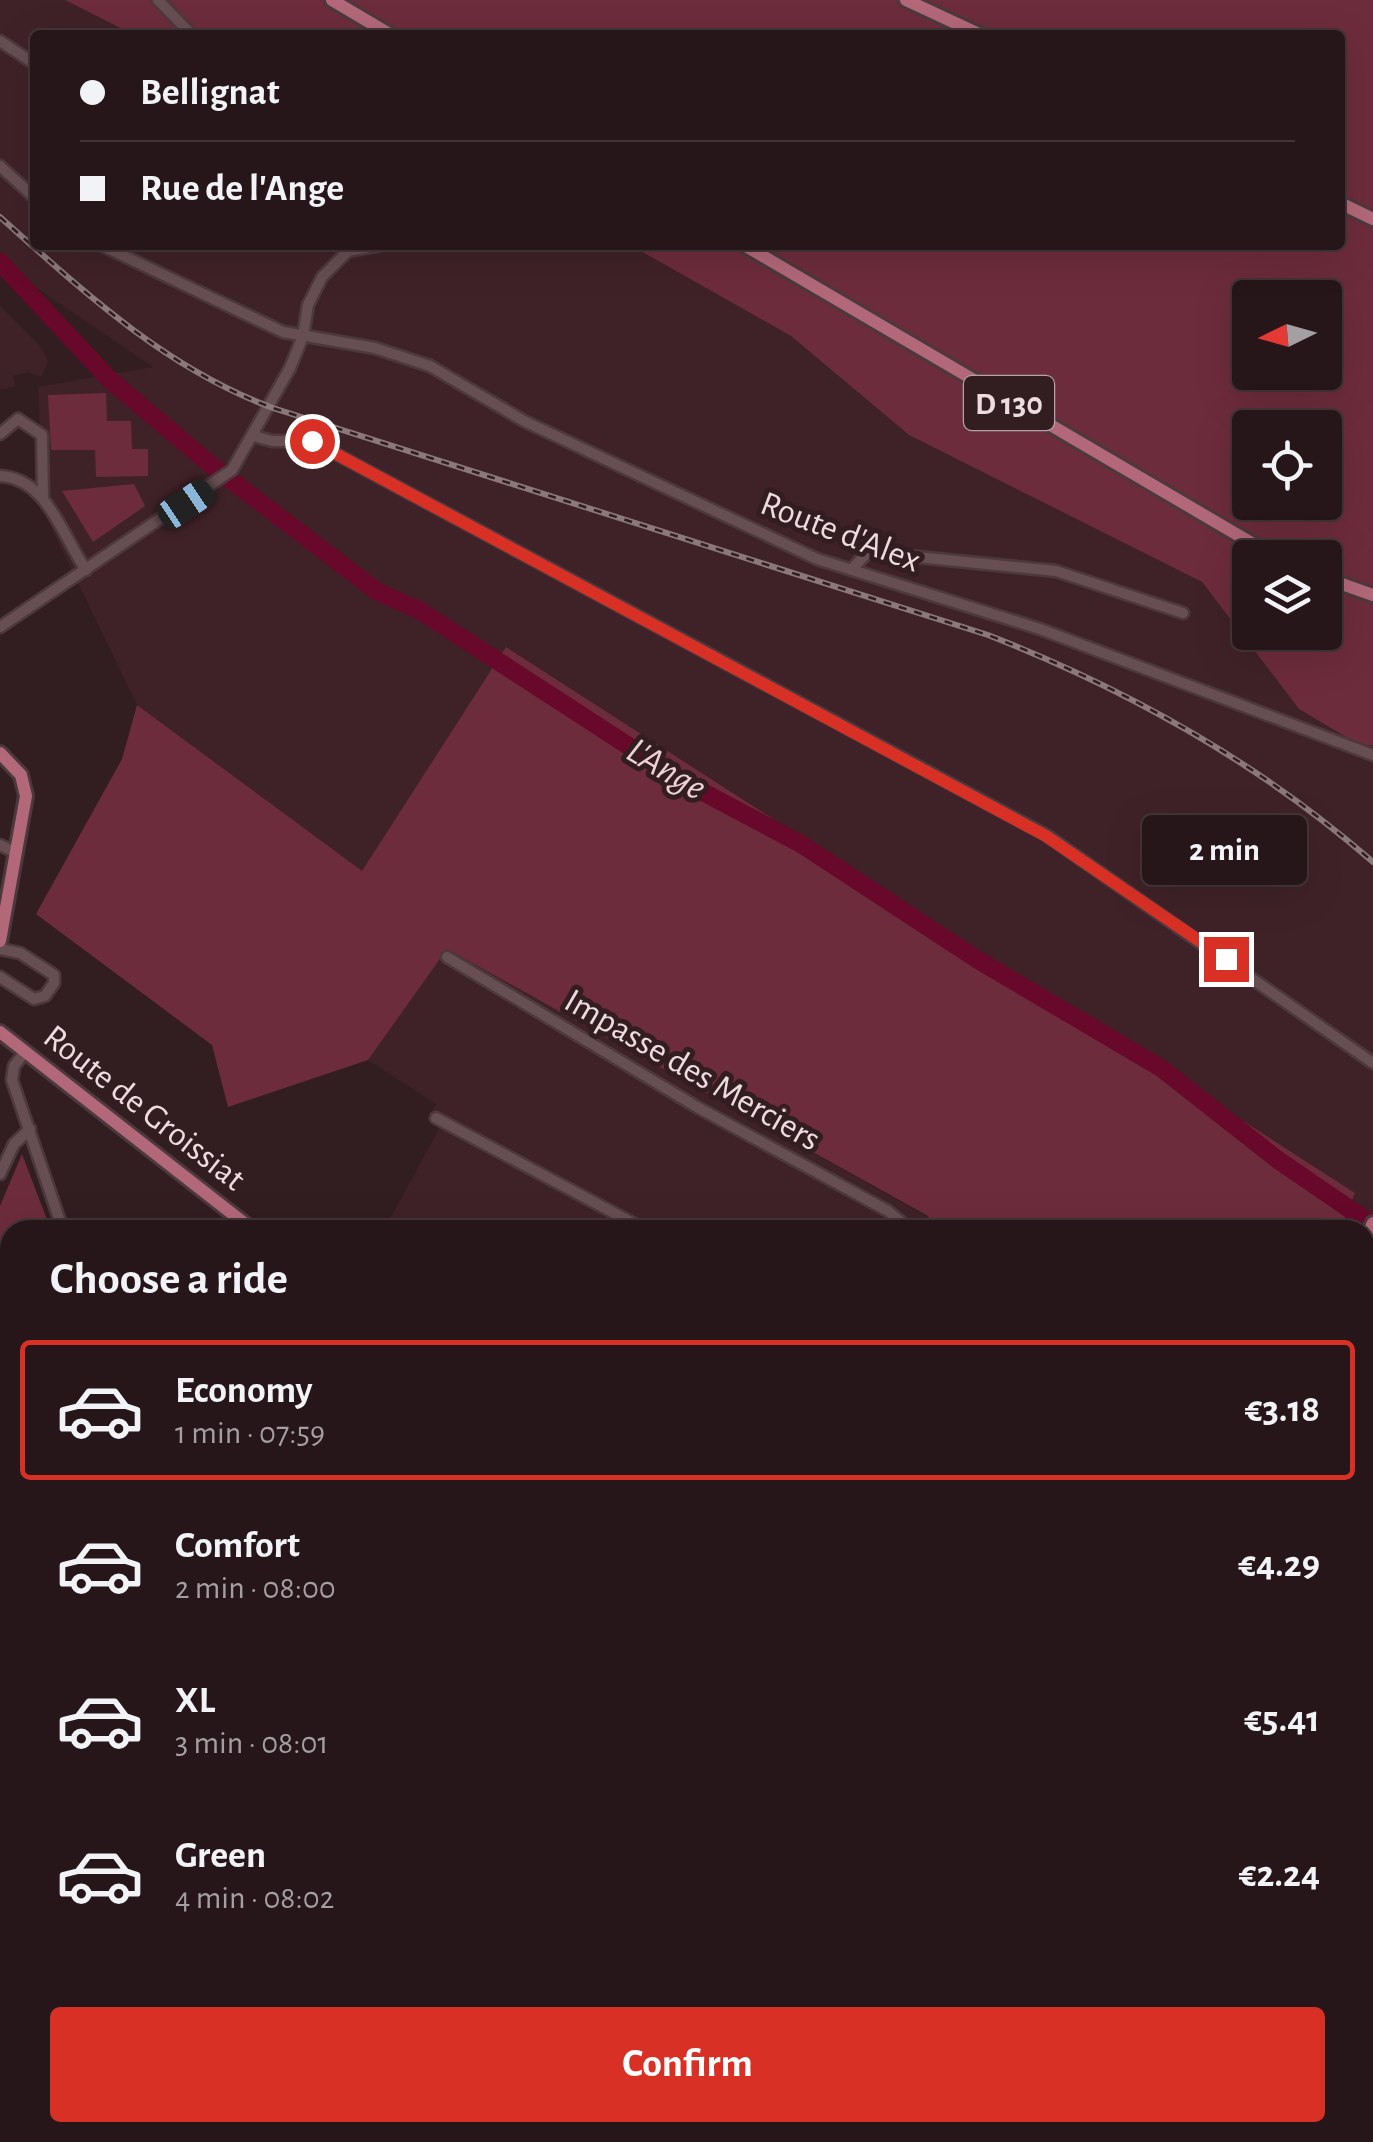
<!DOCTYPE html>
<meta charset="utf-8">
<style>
:root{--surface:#261619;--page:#322326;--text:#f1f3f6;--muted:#a49fa2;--line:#423538;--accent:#d93025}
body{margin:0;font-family:"Alegreya Sans",sans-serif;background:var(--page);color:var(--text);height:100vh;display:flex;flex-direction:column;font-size:38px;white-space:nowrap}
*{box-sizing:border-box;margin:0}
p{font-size:32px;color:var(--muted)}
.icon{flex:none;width:55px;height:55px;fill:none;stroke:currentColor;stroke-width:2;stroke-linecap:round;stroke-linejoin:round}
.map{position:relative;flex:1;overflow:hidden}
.sheet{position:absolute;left:0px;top:1220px;width:1375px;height:922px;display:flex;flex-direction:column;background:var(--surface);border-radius:30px 30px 0 0;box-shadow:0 10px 40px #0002,0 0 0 2px var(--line)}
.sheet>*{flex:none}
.top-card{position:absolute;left:30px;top:30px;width:1315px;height:220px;border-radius:10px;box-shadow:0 10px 40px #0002,0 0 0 2px var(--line);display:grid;align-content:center;height:220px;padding:0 50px;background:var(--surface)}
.needle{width:65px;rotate:265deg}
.fabs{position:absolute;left:1232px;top:280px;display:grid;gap:20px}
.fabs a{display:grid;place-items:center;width:110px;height:110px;border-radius:10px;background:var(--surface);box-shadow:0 10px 40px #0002,0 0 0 2px var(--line);font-size:50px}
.end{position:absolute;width:45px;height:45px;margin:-22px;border:12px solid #d93025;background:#fff;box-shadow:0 0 0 5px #fff}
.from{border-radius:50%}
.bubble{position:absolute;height:70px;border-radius:10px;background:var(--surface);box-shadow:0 10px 40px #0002,0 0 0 2px var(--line);font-size:32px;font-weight:700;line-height:70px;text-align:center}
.car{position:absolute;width:30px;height:60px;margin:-30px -15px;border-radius:12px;box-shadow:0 0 8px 2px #0007;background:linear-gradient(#222 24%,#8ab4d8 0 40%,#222 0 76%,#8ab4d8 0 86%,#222 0)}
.top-card b{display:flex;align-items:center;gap:35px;height:95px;font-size:38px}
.top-card b+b{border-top:2px solid var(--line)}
.top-card i{width:25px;height:25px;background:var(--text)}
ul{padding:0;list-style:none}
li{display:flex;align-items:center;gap:30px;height:140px;margin:0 20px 15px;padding:0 30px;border:5px solid transparent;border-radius:10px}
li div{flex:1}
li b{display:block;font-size:38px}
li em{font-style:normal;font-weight:700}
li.current{border-color:var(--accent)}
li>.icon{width:90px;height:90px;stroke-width:1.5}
h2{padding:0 50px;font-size:45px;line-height:120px}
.button{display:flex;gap:20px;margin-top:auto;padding:20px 50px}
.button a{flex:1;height:115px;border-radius:10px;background:var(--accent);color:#fff;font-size:40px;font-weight:700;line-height:115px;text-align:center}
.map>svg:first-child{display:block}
</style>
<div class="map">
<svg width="1373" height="2142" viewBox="0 0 1373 2142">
<rect width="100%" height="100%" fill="#321d21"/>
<path fill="#3f2228" d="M0,0H65L134,35H35V245H630L791,336L909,435L1202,582L1299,709L1356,743L1373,746V1611L1365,1614V1230H1340L1355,1193L507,647L362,872L137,705L44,513L38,387L153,367L0,263Z
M0,306L40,346L48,361L41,377L27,372L13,376L15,386L0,390Z
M446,948L928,1217L935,1230H384L440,1127L427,1120L436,1104L368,1060Z"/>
<path fill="#6d2c3b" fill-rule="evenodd" d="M65,0H1373V746L1356,743L1299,709L1202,582L909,435L791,336L630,245H1340V35H134ZM1250,298H1325V372H1250ZM1250,428H1325V502H1250ZM1250,558H1325V632H1250Z
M106,393L107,421H131L132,449H148V476L96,477L95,450H51L48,395Z
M134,484L145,506L93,542L62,491Z
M506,647L1355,1193L1340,1230H935L928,1216L447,949L368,1060L228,1107L212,1045L36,914L122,759L137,705L362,871Z
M22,1154L51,1230H10V1543L0,1541V1206Z
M0,1619L10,1622V2132L833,2133L829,2142H0Z
M1365,1883L1373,1887V2142H1291L1293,2133L1365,2132Z"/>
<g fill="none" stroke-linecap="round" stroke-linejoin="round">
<path stroke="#68082b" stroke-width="18" d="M0,262L110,380L211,465L378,592L419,610L684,782L801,844L978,960L1161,1068L1278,1160L1373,1225"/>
<defs>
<path id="minor" d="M158,0L192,35
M0,41L35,64
M0,166L35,198
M101,245L283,332L375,348L430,366L524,421L817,559L1040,629L1373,755
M0,434L18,419L42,435L43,498
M254,436L272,441H312L1046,835L1373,1063
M0,476C47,478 63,537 86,570
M851,570L868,552L1056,571L1183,613
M0,627L232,470L290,368L303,336L308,305L322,277L348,251L381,245
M0,845L17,853
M0,949L20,953L54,975V983L45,996L34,999L0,977
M447,957L697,1107L888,1211L911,1230
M25,1052L14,1066L12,1080L63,1230
M436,1118L646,1230
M0,1174L14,1144L30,1129
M1365,1864L1373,1869
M1365,2051L1373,2048
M1073,2135L1083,2142
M1348,2142L1360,2132"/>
<path id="major" d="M332,0L391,35
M906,0L981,35
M1340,203L1373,219
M744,245L1277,558
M1325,578L1373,595
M0,753L21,775L26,796L0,941
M0,1032L253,1230
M1365,1241L1373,1223"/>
<path id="highway" d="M0,1569L10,1572
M0,1583L10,1586
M1365,1633L1373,1630
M1365,1672L1373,1669
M1365,1687L1373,1684
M1365,1722L1373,1718"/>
</defs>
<use href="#minor" stroke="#4c393d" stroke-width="15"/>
<use href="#major" stroke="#4c393d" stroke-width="18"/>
<use href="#highway" stroke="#4c393d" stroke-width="20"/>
<use href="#minor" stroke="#674e52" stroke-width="10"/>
<use href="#major" stroke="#b26878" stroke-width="12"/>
<use href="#highway" stroke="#e47a91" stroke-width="15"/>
<defs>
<path id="rail" d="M0,217C84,292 165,368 273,408L988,635C1129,690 1258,762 1373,862"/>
</defs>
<use href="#rail" stroke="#8a787b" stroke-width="6"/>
<use href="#rail" stroke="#321d21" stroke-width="2.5" stroke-dasharray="8" stroke-linecap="butt"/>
</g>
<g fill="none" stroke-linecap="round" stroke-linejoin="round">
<path stroke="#d93025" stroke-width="12" d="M312,441L1046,836L1226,959"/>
</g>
<g text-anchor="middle" stroke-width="10" stroke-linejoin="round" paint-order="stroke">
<rect fill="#321d21" stroke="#b4a3a6" stroke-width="2.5" x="964" y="376" width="90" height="54" rx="8"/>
<g font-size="32" font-weight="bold" fill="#ecdcdf">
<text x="1009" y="414">D 130</text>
</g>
<g font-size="35" fill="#ecdcdf" stroke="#321d21">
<text transform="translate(841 531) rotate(21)" y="12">Route d'Alex</text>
<text transform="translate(693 1069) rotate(30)" y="12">Impasse des Merciers</text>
<text transform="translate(145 1107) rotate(38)" y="12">Route de Groissiat</text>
</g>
<g font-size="38" font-style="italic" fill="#edd1d6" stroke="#321d21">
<text transform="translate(667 768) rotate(31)" y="13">L'Ange</text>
</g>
</g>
</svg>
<div class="fabs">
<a><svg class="needle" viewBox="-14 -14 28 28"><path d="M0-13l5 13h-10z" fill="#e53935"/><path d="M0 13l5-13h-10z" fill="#a49fa2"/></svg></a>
<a><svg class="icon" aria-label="locate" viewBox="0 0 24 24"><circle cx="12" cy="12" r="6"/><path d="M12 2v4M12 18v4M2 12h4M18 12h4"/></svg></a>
<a><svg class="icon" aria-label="layers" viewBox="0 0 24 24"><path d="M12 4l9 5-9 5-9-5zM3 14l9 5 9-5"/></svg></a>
</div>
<i class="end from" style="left:312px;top:441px"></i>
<i class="end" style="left:1226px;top:959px"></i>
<div class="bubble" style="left:1142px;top:815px;width:165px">2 min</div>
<i class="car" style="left:186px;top:504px;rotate:56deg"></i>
<div class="top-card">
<b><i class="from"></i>Bellignat</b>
<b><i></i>Rue de l'Ange</b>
</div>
<section class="sheet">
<h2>Choose a ride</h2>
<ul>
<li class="current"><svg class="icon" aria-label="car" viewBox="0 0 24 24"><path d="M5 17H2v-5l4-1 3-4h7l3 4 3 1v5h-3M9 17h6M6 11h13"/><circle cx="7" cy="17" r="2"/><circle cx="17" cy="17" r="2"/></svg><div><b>Economy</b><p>1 min · 07:59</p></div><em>€3.18</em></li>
<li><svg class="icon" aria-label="car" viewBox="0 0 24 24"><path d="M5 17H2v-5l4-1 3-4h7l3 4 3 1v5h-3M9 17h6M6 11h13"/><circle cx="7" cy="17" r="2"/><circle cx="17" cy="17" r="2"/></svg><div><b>Comfort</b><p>2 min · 08:00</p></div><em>€4.29</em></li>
<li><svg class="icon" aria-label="car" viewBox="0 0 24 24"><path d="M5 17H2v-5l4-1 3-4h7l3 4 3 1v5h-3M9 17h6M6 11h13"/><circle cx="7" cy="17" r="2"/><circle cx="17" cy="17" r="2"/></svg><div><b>XL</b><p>3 min · 08:01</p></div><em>€5.41</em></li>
<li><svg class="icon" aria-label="car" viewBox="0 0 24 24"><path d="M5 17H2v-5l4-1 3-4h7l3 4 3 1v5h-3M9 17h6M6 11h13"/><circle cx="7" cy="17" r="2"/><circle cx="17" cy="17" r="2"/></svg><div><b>Green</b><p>4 min · 08:02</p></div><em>€2.24</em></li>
</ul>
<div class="button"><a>Confirm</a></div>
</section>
</div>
